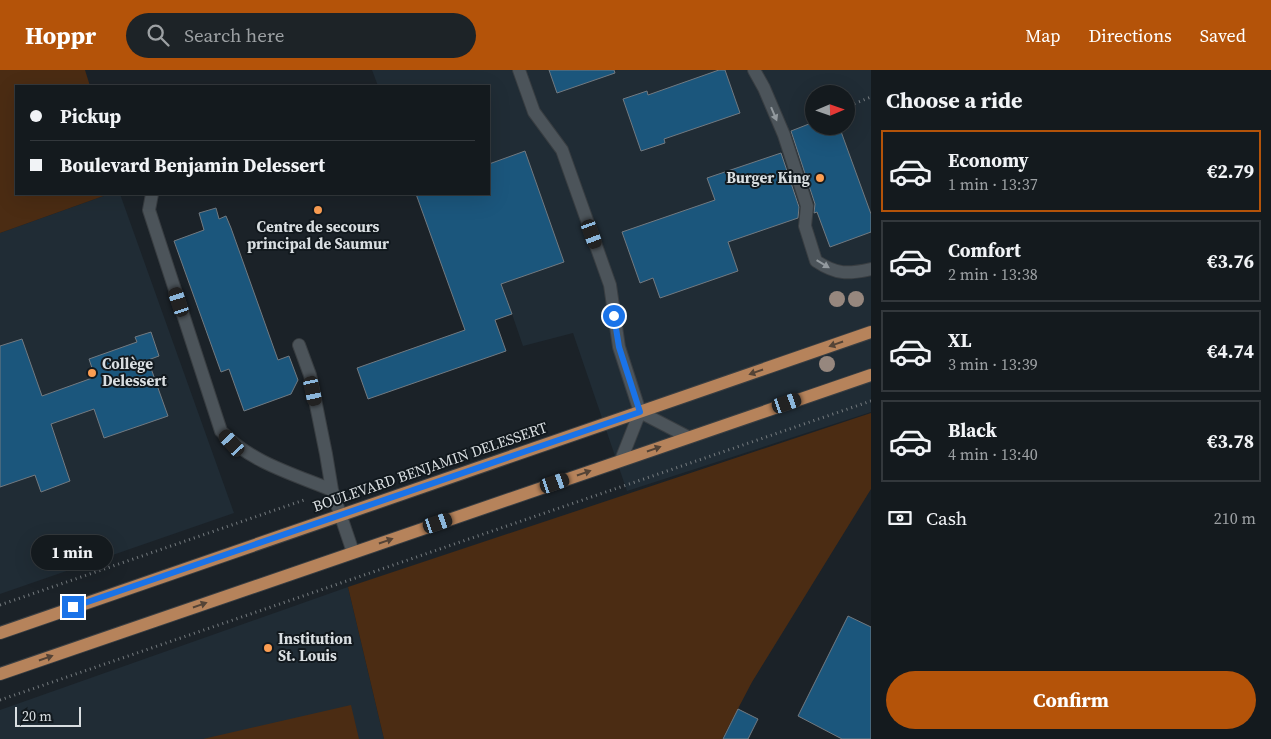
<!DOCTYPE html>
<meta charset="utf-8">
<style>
:root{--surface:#141a1e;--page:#1d2327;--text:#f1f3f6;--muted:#9da1a4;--line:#33383c;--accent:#b45309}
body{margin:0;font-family:"Source Serif 4",serif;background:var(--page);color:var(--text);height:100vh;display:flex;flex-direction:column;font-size:19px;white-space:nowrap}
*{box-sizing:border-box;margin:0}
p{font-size:16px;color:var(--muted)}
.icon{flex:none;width:28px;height:28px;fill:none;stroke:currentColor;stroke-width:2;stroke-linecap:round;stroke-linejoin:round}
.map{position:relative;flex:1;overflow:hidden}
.panel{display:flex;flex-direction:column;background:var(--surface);width:400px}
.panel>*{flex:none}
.hud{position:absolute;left:15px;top:15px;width:475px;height:110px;border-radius:0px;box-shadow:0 5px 20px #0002,0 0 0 1px var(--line);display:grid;align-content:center;height:110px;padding:0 15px;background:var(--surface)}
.needle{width:32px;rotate:88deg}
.tools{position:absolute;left:805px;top:15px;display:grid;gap:10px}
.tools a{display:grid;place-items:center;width:50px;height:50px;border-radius:50%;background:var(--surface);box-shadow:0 5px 20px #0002,0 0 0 1px var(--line);font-size:25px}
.scale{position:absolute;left:15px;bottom:12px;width:66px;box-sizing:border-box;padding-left:5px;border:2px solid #d9dee1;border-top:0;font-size:14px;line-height:18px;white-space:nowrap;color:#d9dee1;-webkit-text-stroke:4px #12191e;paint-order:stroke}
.end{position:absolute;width:22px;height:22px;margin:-11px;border:6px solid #1a73e8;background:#fff;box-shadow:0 0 0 2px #fff}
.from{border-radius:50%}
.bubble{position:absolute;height:35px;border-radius:18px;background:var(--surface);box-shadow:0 5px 20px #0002,0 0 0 1px var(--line);font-size:16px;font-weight:700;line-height:35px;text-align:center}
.car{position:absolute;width:15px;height:30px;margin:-15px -8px;border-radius:6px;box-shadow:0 0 4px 1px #0007;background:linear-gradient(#222 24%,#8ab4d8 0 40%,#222 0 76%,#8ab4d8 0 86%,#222 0)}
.hud b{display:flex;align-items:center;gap:18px;height:48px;font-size:19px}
.hud b+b{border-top:1px solid var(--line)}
.hud i{width:12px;height:12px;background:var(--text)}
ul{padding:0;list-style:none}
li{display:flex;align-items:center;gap:15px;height:82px;margin:0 10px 8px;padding:0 5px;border:2px solid var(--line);border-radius:0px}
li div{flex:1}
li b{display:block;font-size:19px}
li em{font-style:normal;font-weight:700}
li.active{border-color:var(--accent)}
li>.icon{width:45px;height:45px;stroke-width:1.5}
h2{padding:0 15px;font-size:22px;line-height:60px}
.pay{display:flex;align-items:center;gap:12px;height:55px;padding:0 15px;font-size:19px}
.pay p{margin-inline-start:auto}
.button{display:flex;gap:10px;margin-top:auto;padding:10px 15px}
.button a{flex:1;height:58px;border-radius:30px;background:var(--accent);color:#fff;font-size:20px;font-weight:700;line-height:58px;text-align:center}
header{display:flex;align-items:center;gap:30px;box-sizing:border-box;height:70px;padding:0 25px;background:var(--accent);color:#fff}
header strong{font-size:24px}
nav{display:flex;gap:28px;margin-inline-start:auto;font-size:18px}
.search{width:350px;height:45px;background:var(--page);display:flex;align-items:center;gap:12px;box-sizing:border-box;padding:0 18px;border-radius:28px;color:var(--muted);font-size:19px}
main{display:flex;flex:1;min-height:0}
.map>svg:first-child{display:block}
</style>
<header>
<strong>Hoppr</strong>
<div class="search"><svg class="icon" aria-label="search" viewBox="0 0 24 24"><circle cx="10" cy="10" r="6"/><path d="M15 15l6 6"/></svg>Search here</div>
<nav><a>Map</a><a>Directions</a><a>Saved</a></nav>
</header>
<main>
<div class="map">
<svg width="871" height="669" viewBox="0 0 871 669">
<rect width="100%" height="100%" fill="#1b2228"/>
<path fill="#202c35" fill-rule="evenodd" d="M372,0H871V342L627,421L573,263L523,276L502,215L456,230L416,124H489V16H378ZM814,24H846V56H814Z
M109,124H120L234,443L0,524V163Z
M348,517L384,669H0V640Z"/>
<path fill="#4b2c13" d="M0,0H85L90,16H16V124H109L0,163Z
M871,343V419L752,612L722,669H384L348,517Z
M351,635L359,669H203Z"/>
<path fill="#1b567c" stroke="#727a81" d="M549,0H614L615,3L557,23Z
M719,0H725L740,43L664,69L665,73L641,81L623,29L647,21L648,25Z
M814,52V56H839L871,144V162L830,177L817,142L814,143L815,134L791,61Z
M525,81L564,192L501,214L512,244L495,250L506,281L368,329L357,298L465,260L416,124H489V94Z
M781,83L799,137L798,148L728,172L738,201L660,228L653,208L640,213L622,162L715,130L707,108Z
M216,138L219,149L226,146L231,158L278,290L289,286L298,310L291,324L244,341L229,299L221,302L174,171L204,160L199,143Z
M151,262L159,286L148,290L168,346L104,368L94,339L51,354L70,411L41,422L35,405L0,417V276L22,269L42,326L95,307L89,289L137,272L135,267Z
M848,546L871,557V669H842L798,646Z
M738,639L758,649L748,669H723Z"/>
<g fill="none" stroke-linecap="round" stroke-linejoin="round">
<defs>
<path id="minor" d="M519,0L534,42L562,80L610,215L619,277L640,342L621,390
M754,0L764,18L784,65L807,136L805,156L816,191C837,205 848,204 871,199
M152,124L149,140L221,361C250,392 293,404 332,420
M299,275L310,305L326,384L332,420L353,482
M640,342L688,367"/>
<path id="major" d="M0,563L871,262
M0,604L871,305"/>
</defs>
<use href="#minor" stroke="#393e42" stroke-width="14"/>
<use href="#major" stroke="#393e42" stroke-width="14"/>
<path stroke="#757b7f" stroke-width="3" stroke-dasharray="1 4" stroke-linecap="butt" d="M846,39L851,35L871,27
M0,535L307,429
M0,630L871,331"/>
<use href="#minor" stroke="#4c545a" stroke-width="12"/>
<use href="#major" stroke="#b6835b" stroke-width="12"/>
</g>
<g fill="#96877e">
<circle cx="837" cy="229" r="8"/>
<circle cx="856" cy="229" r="8"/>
<circle cx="827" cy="294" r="8"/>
</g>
<defs><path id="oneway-solid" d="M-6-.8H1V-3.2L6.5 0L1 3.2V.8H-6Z" transform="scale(1.25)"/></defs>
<g fill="#92999e">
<use href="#oneway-solid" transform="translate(774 44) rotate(67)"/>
<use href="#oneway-solid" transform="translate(823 194) rotate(31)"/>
</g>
<g fill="#544336">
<use href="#oneway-solid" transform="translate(836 274) rotate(161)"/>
<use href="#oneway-solid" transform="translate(756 302) rotate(161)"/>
<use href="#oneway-solid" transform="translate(654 379) rotate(-19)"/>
<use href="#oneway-solid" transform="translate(584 403) rotate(-19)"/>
<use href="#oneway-solid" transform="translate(386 471) rotate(-19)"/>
<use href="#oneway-solid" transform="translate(200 535) rotate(-19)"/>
<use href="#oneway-solid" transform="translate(46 588) rotate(-19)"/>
</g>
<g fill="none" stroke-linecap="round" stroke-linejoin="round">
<path stroke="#1a73e8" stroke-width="6" d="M73,537L640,342L619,277L614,246"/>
</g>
<g fill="#fc9e52" stroke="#12191e" stroke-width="2">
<circle cx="820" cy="108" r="5"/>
<circle cx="318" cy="140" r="5"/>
<circle cx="92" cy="303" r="5"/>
<circle cx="268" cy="578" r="5"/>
</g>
<g text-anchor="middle" stroke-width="4" stroke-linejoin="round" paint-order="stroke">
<g font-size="15" font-weight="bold" fill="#d9dee1" stroke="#12191e" text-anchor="start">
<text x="810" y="113" text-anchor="end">Burger King</text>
<text x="318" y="162" text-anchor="middle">Centre de secours<tspan x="318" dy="17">principal de Saumur</tspan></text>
<text x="102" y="299">Collège<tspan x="102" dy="17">Delessert</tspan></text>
<text x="278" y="574">Institution<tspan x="278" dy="17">St. Louis</tspan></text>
</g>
<g font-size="15" fill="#d9dee1" stroke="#12191e">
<text transform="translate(430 397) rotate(-19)" y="5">BOULEVARD BENJAMIN DELESSERT</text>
</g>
</g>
</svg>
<div class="tools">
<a><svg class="needle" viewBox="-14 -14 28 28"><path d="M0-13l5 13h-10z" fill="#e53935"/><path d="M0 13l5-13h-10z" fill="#9da1a4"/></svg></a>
</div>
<div class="scale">20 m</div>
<i class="end from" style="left:614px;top:246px"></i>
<i class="end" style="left:73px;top:537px"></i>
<div class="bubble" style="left:31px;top:465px;width:82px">1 min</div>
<i class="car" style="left:592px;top:164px;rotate:160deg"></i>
<i class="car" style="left:179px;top:232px;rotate:342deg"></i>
<i class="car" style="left:313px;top:321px;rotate:168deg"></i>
<i class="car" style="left:787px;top:333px;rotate:71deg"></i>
<i class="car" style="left:232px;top:373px;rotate:318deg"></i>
<i class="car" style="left:555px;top:413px;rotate:71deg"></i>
<i class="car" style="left:438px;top:453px;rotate:71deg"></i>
<div class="hud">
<b><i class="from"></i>Pickup</b>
<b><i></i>Boulevard Benjamin Delessert</b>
</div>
</div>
<section class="panel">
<h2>Choose a ride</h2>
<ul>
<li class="active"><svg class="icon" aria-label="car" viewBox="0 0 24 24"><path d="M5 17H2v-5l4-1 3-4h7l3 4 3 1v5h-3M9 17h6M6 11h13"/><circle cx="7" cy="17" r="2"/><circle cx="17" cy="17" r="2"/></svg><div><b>Economy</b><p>1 min · 13:37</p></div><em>€2.79</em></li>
<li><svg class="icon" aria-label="car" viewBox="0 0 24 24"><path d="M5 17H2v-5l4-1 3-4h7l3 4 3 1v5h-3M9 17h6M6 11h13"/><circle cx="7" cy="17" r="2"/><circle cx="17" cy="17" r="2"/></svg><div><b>Comfort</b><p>2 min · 13:38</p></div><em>€3.76</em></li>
<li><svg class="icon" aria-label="car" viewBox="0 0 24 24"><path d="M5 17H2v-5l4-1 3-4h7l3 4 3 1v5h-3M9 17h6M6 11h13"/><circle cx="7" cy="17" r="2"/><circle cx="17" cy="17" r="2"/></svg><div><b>XL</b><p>3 min · 13:39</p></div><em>€4.74</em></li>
<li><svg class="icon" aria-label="car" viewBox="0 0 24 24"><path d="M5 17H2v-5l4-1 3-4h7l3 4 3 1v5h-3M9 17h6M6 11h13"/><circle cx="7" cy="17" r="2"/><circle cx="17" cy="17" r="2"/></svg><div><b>Black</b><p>4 min · 13:40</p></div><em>€3.78</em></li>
</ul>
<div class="pay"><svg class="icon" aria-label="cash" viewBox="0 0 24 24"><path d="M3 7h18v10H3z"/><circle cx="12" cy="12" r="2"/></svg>Cash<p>210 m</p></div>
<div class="button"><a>Confirm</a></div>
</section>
</main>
